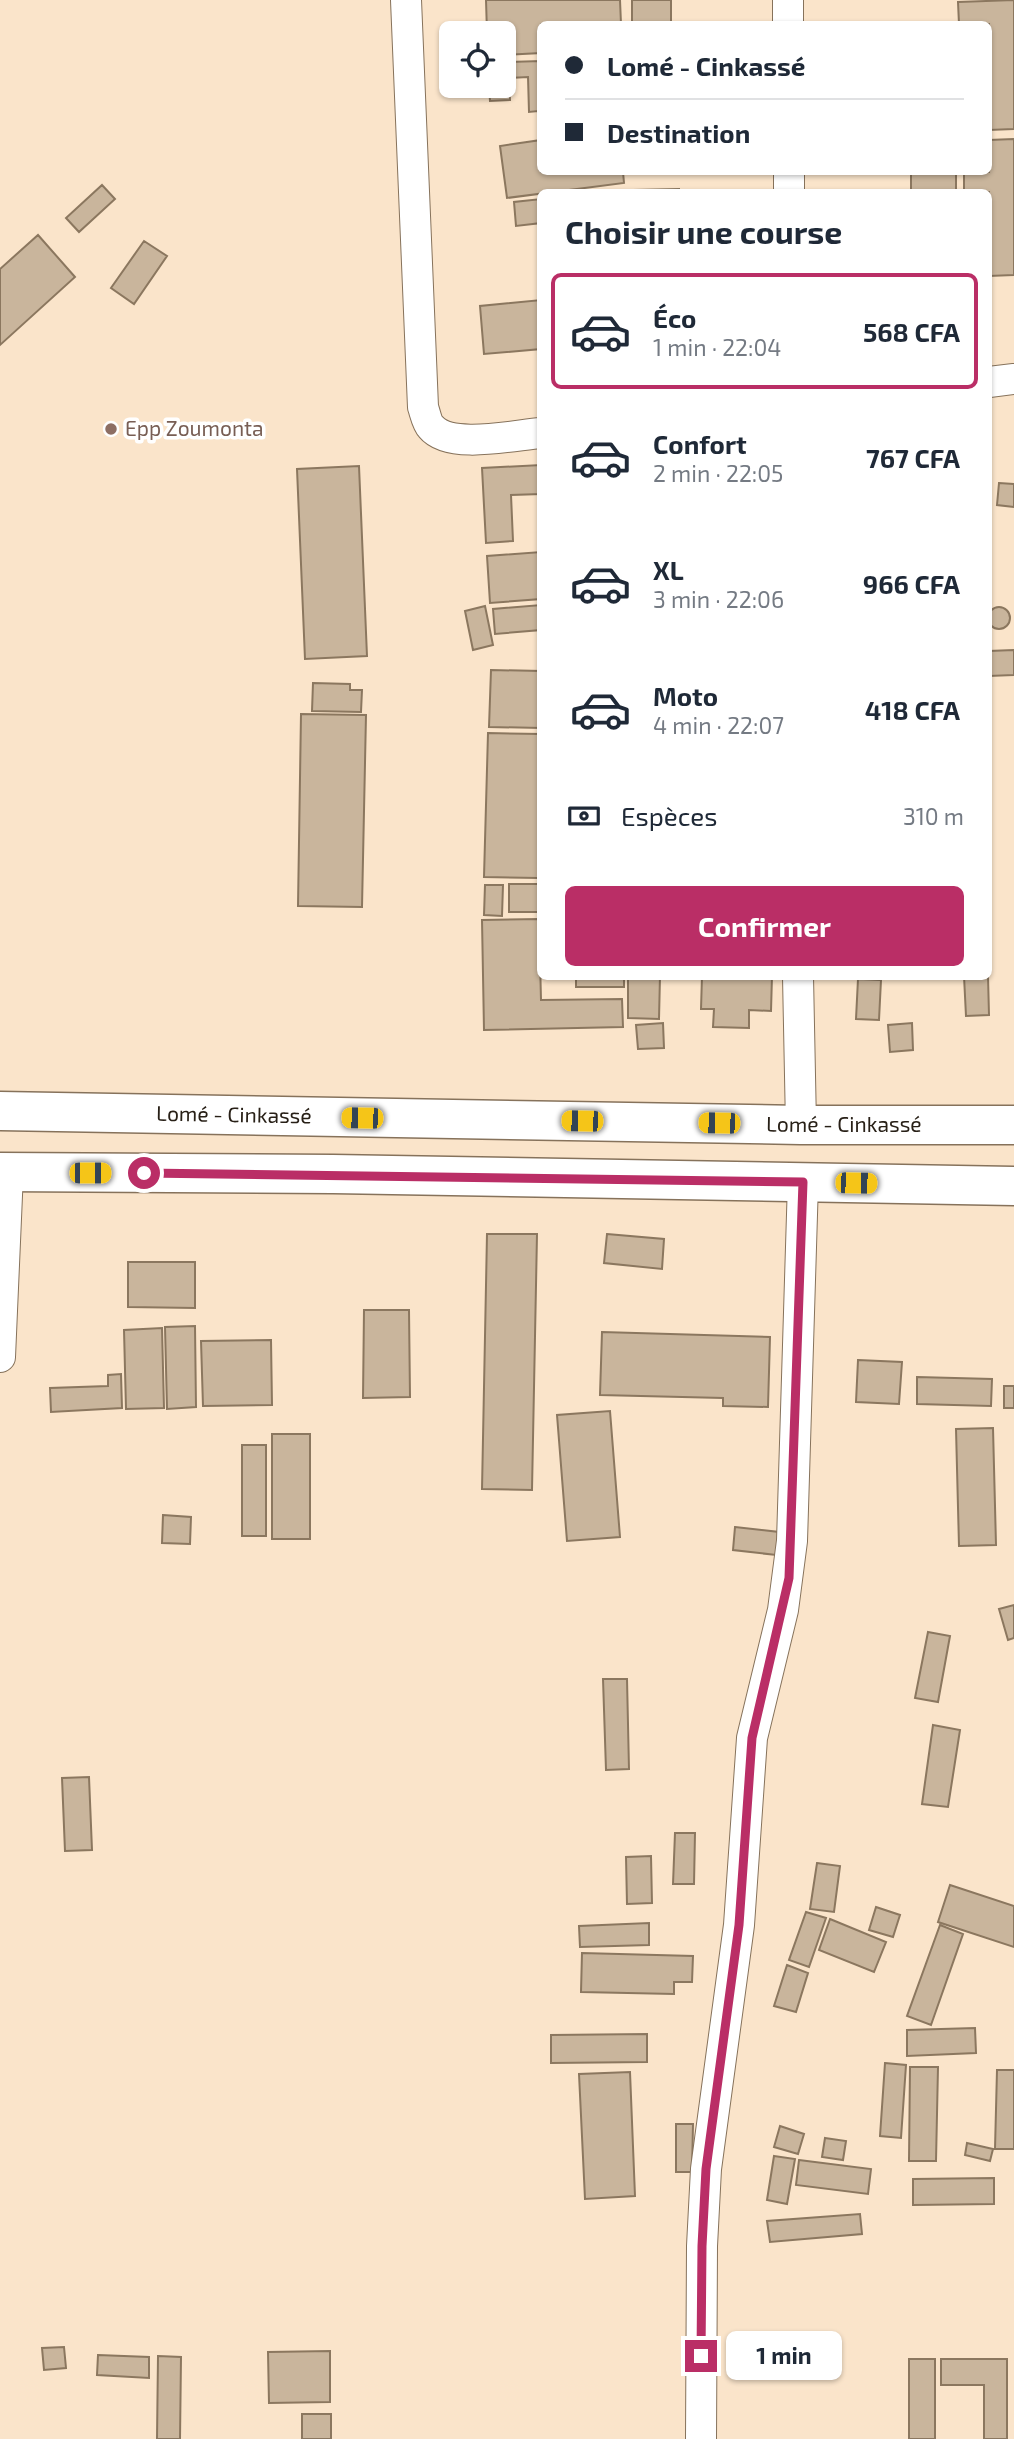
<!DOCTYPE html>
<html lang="fr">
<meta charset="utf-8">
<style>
:root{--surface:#fff;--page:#f2f2f3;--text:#1f2937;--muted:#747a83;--line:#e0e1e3;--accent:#ba2e66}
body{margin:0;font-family:"Exo 2",sans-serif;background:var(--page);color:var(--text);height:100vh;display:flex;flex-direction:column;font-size:26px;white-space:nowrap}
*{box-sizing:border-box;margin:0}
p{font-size:23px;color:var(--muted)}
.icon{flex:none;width:38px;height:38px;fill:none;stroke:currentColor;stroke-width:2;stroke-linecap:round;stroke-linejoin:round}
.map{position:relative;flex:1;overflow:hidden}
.side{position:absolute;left:537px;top:189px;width:455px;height:791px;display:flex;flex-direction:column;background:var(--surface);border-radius:10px;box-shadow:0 2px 5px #0004}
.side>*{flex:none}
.hud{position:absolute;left:537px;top:21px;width:455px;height:154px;border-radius:10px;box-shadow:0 2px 5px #0004;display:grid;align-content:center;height:154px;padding:0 28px;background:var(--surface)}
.tools{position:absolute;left:439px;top:21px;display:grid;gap:14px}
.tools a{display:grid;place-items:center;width:77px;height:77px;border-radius:10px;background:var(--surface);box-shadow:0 2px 5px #0004;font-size:35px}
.end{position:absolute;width:32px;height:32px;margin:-16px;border:9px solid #ba2e66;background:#fff;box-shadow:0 0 0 4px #fff}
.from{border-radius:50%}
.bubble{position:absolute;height:49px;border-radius:10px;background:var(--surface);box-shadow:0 2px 5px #0004;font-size:23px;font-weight:700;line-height:49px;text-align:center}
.car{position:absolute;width:21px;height:42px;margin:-21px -10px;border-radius:9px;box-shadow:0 0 5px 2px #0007;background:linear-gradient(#f5c518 24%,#345 0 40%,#f5c518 0 76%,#345 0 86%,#f5c518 0)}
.hud b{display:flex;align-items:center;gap:24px;height:66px;font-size:26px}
.hud b+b{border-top:2px solid var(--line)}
.hud i{width:18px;height:18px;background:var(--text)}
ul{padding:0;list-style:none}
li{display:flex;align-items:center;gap:21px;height:116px;margin:0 14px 10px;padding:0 14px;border:4px solid transparent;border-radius:10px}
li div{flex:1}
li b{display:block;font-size:26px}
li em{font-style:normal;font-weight:700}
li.active{border-color:var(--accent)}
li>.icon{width:63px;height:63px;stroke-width:1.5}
h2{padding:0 28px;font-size:32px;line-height:84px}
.pay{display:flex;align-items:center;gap:18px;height:77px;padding:0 28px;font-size:26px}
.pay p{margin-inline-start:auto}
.cta{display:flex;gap:14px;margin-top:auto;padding:14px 28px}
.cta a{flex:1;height:80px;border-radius:10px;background:var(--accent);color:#fff;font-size:28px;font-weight:700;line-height:80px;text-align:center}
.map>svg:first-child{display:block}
</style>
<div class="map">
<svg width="1014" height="2439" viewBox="0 0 1014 2439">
<rect width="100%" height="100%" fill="#fae4ca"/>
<path fill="#c9b59c" stroke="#8b775f" stroke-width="2" d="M486,0H620L621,24H541V53L504,55V33H487Z
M632,0H671V24H632Z
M1014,0V129L989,130V24H959L958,2Z
M541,61V123H539L538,111L529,112L528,77L509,78L510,100L490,101L489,86H504V62Z
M1014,139V275L989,276V192H964V172H989V140Z
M541,140V172H623L624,183L507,198L500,146Z
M911,172H956V192H911Z
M102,185L115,199L79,232L66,218Z
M679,189V192H634V190Z
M541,199V223L516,226L514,202Z
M38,235L75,277L0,345V269Z
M144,241L167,256L134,304L111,288Z
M541,300V349L484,354L480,306Z
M541,465V494L511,495L513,541L486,543L482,468Z
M359,466L367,656L305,659L297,469Z
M999,483L1014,484V507L997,505Z
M541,552V599L490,603L487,556Z
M541,605V630L495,634L493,609Z
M485,606L493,645L473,650L465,611Z
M988 618a11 11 0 1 1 22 0a11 11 0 1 1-22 0Z
M1014,650V675L989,676V651Z
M491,670L541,671V728L489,727Z
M313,683L350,684V690H362L361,712L312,711Z
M301,714L366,715L362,907L298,906Z
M488,733L541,734L538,878L484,877Z
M509,884H541V912H509Z
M485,885H503L502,916L484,915Z
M539,919L541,1000L622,999L623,1027L484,1030L482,920Z
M576,976H624V987H576Z
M628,976H660L659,1019L628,1018Z
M702,976H772L771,1011L749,1010V1028L713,1027L714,1009H701Z
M964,976H988L989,1015L966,1016Z
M858,979L881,980L879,1020L856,1019Z
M663,1023L664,1048L638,1049L636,1025Z
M912,1023L913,1050L890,1052L888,1025Z
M487,1234H537L532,1490L482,1489Z
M607,1234L664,1239L662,1269L604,1263Z
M128,1262H195V1308L128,1307Z
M364,1310H409L410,1397L363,1398Z
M195,1326L196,1407L167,1409L165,1327Z
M162,1328L164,1408L126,1409L124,1330Z
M602,1332L770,1337L768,1407L723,1406V1398L600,1395Z
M271,1340L272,1405L203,1406L201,1341Z
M858,1360L902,1362L899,1404L856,1402Z
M121,1374L122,1408L51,1412L50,1388L108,1386V1375Z
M917,1377L992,1379L991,1406L917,1404Z
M1004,1386H1014V1408H1004Z
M610,1411L620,1537L567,1541L557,1415Z
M993,1428L996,1545L959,1546L956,1429Z
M272,1434H310V1539H272Z
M242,1445H266V1536H242Z
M163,1515L191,1517L190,1544L162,1543Z
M735,1527L779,1532L776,1555L733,1550Z
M1014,1605V1638L1008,1640L999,1609Z
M928,1632L950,1636L938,1702L915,1698Z
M603,1679H627L629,1769L606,1770Z
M933,1725L960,1730L948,1807L922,1804Z
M89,1777L92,1850L65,1851L62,1778Z
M675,1833H695L694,1884H673Z
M651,1856L652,1903L627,1904L626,1857Z
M817,1863L840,1866L834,1912L810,1909Z
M950,1885L1014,1906V1947L938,1922Z
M876,1907L900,1915L893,1937L869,1930Z
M806,1912L826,1918L809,1967L789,1960Z
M830,1919L886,1942L874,1972L819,1950Z
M649,1923V1945L580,1947L579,1926Z
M940,1925L963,1934L931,2025L907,2016Z
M582,1953L693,1956L692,1982H674V1994L581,1992Z
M787,1965L808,1973L796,2012L774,2006Z
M975,2028L976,2053L907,2056V2030Z
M647,2034V2062L551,2063V2035Z
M885,2063L906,2065L901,2138L880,2136Z
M910,2067H938L936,2161H909Z
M997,2070H1014V2149H995Z
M630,2072L635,2196L585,2199L579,2074Z
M676,2124H693L692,2172H676Z
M780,2126L804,2134L798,2154L774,2147Z
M825,2138L846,2141L843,2160L822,2157Z
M967,2143L993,2149L990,2161L965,2155Z
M774,2156L795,2159L787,2204L767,2200Z
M799,2160L871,2169L868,2194L796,2185Z
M994,2178V2204L913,2205V2179Z
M860,2214L862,2234L770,2242L767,2221Z
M64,2347L66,2368L44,2370L42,2348Z
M330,2351V2402L269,2403L268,2352Z
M98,2355L149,2357V2378L97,2375Z
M158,2356L181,2357L180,2439H157Z
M909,2359H935V2439H909Z
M941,2359H1007V2439H984V2385H941Z
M302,2414H331V2439H302Z"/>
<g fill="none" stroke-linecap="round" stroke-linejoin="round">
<defs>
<path id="minor" d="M406,0L423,407C425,413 427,423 431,427C450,450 514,435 541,433
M788,0V24
M789,172V192
M989,382L1014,379
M798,976L801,1125
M0,1357L8,1172
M701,2439L702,2246L706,2169L739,1925L752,1738L783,1610L792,1541L803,1182"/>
<g id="trunk">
<path id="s1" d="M0,1111L801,1125H1014"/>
<path d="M0,1172L333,1174L1014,1186"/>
</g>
</defs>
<use href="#minor" stroke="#86725b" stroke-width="32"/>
<use href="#trunk" stroke="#86725b" stroke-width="41"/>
<use href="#minor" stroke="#fff" stroke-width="30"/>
<use href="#trunk" stroke="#fff" stroke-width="38"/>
</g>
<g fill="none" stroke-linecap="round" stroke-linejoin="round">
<path stroke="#ba2e66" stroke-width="9" d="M144,1173L803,1182L789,1578L752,1738L739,1925L706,2169L702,2246L701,2356"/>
</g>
<circle fill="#8d6e63" stroke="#fff" stroke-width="2.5" cx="111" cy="429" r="7"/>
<g text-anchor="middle" stroke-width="7" stroke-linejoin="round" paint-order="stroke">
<g font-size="21" fill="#785e54" stroke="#fff" text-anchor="start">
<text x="125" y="436">Epp Zoumonta</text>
</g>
<g font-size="21" fill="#282017" stroke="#fff">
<text dy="7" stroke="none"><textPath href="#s1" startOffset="234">Lomé - Cinkassé</textPath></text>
<text dy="7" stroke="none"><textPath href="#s1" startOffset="844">Lomé - Cinkassé</textPath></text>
</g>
</g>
</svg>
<div class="tools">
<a><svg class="icon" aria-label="locate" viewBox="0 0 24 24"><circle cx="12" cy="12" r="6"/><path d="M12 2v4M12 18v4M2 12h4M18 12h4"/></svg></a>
</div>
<i class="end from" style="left:144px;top:1173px"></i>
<i class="end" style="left:701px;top:2356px"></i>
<div class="bubble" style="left:726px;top:2331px;width:116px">1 min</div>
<i class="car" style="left:362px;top:1118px;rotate:271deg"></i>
<i class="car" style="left:582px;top:1121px;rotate:271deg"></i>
<i class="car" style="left:719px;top:1123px;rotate:271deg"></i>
<i class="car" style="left:90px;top:1173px;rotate:90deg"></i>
<i class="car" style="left:856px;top:1183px;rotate:91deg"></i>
<div class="hud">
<b><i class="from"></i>Lomé - Cinkassé</b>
<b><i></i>Destination</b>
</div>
<section class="side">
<h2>Choisir une course</h2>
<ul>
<li class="active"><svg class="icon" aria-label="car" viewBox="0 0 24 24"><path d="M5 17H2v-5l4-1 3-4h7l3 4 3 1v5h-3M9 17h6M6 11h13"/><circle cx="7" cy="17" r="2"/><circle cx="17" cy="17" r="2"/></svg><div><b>Éco</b><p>1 min · 22:04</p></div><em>568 CFA</em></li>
<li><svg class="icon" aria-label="car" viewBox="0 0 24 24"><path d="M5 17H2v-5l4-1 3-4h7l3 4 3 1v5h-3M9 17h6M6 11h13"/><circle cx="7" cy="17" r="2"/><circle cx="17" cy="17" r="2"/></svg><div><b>Confort</b><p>2 min · 22:05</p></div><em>767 CFA</em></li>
<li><svg class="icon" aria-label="car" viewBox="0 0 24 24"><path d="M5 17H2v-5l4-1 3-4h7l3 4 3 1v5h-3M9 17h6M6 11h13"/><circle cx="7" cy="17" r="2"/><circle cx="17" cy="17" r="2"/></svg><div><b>XL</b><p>3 min · 22:06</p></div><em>966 CFA</em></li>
<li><svg class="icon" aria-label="car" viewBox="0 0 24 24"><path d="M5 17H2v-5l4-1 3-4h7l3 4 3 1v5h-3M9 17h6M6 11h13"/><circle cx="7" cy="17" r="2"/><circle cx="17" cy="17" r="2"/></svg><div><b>Moto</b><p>4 min · 22:07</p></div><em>418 CFA</em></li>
</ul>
<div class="pay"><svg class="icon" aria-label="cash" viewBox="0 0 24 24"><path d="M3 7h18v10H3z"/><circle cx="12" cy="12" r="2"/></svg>Espèces<p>310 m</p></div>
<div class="cta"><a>Confirmer</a></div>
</section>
</div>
